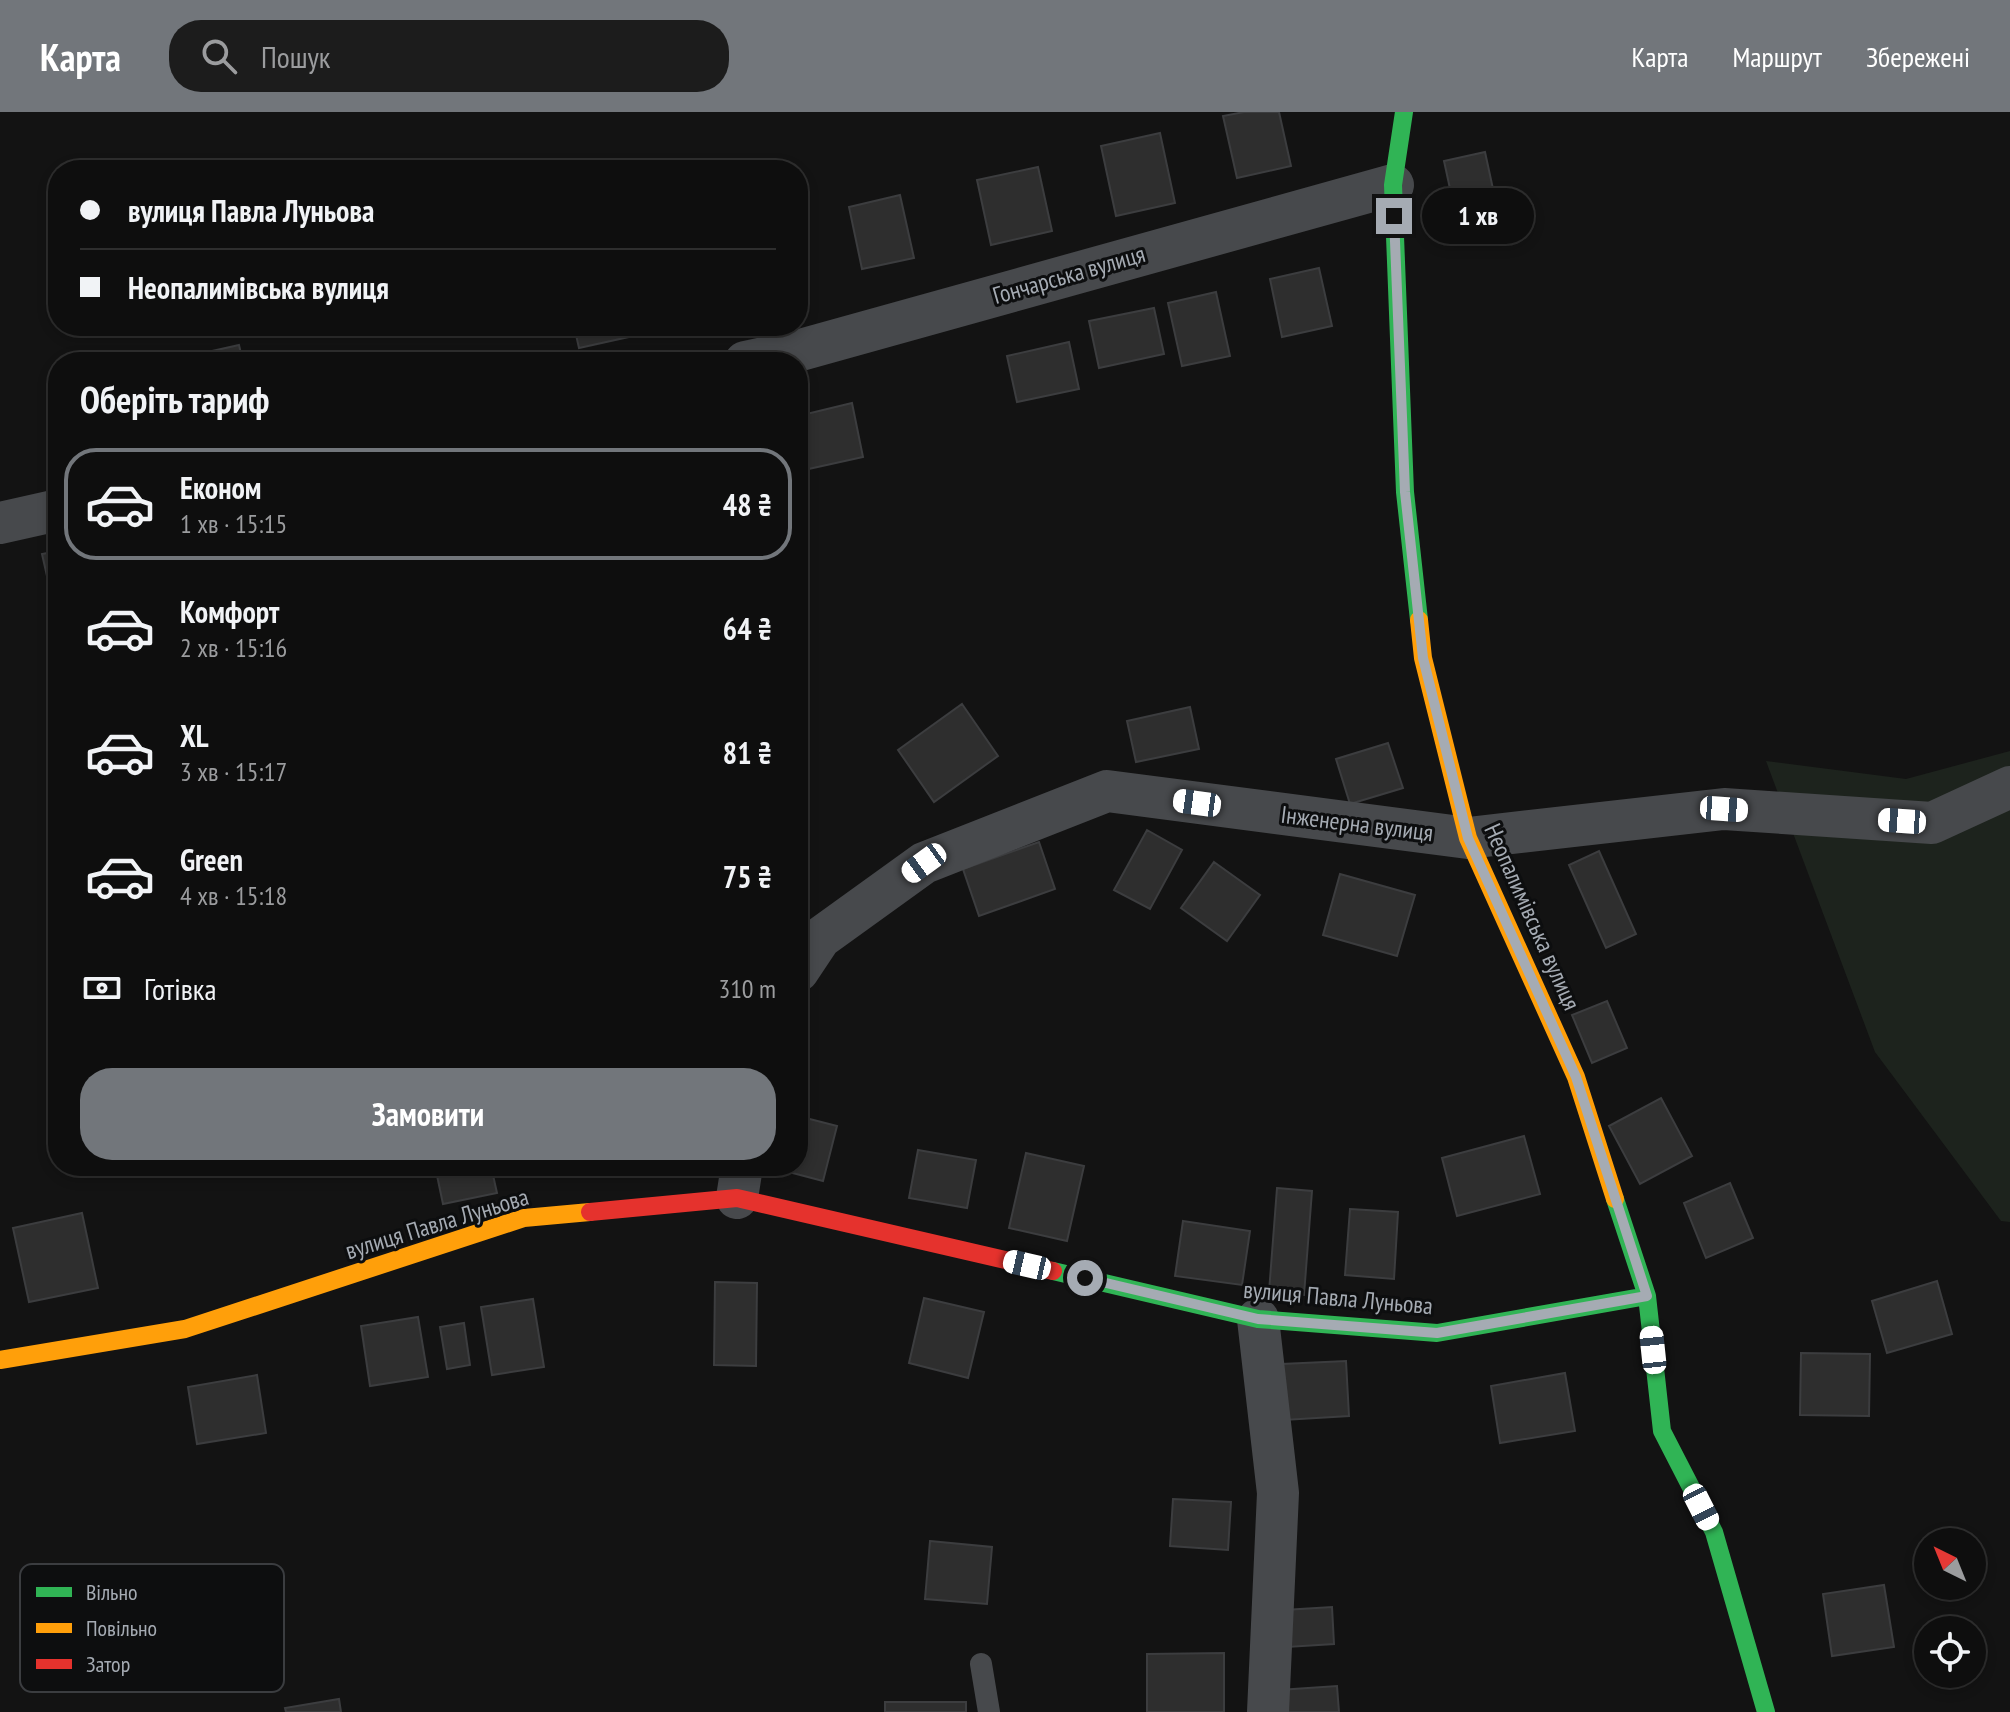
<!DOCTYPE html>
<html lang="uk">
<meta charset="utf-8">
<style>
:root{--surface:#0e0e0e;--page:#1c1c1c;--text:#f1f3f6;--muted:#9b9c9e;--line:#2e2e2e;--accent:#72767b}
body{margin:0;font-family:"PT Sans Narrow",sans-serif;background:var(--page);color:var(--text);height:100vh;display:flex;flex-direction:column;font-size:30px;white-space:nowrap}
*{box-sizing:border-box;margin:0}
p{font-size:26px;color:var(--muted)}
.icon{flex:none;width:44px;height:44px;fill:none;stroke:currentColor;stroke-width:2;stroke-linecap:round;stroke-linejoin:round}
.map{position:relative;flex:1;overflow:hidden}
.panel{position:absolute;left:48px;top:240px;width:760px;height:824px;display:flex;flex-direction:column;background:var(--surface);border-radius:32px;box-shadow:0 4px 12px #0003,0 0 0 2px var(--line)}
.panel>*{flex:none}
.banner{position:absolute;left:48px;top:48px;width:760px;height:176px;border-radius:32px;box-shadow:0 4px 12px #0003,0 0 0 2px var(--line);display:grid;align-content:center;height:176px;padding:0 32px;background:var(--surface)}
.needle{width:52px;rotate:317deg}
.fabs{position:absolute;left:1914px;top:1416px;display:grid;gap:16px}
.fabs a{display:grid;place-items:center;width:72px;height:72px;border-radius:50%;background:var(--surface);box-shadow:0 4px 12px #0003,0 0 0 2px var(--line);font-size:40px}
.end{position:absolute;width:36px;height:36px;margin:-18px;border:10px solid #a5abb3;background:#111;box-shadow:0 0 0 4px #111}
.from{border-radius:50%}
.bubble{position:absolute;height:56px;border-radius:28px;background:var(--surface);box-shadow:0 4px 12px #0003,0 0 0 2px var(--line);font-size:26px;font-weight:800;line-height:56px;text-align:center}
.car{position:absolute;width:24px;height:48px;margin:-24px -12px;border-radius:10px;box-shadow:0 0 6px 2px #0007;background:linear-gradient(#fff 24%,#345 0 40%,#fff 0 76%,#345 0 86%,#fff 0)}
.banner b{display:flex;align-items:center;gap:28px;height:76px;font-size:30px}
.banner b+b{border-top:2px solid var(--line)}
.banner i{width:20px;height:20px;background:var(--text)}
ul{padding:0;list-style:none}
li{display:flex;align-items:center;gap:24px;height:112px;margin:0 16px 12px;padding:0 16px;border:4px solid transparent;border-radius:32px}
li div{flex:1}
li b{display:block;font-size:30px}
li em{font-style:normal;font-weight:800}
li.selected{border-color:var(--accent)}
li>.icon{width:72px;height:72px;stroke-width:1.5}
h2{padding:0 32px;font-size:36px;line-height:96px}
.pay{display:flex;align-items:center;gap:20px;height:88px;padding:0 32px;font-size:30px}
.pay p{margin-inline-start:auto}
.cta{display:flex;gap:16px;margin-top:auto;padding:16px 32px}
.cta a{flex:1;height:92px;border-radius:32px;background:var(--accent);color:#fff;font-size:32px;font-weight:800;line-height:92px;text-align:center}
header{display:flex;align-items:center;gap:48px;box-sizing:border-box;height:112px;padding:0 40px;background:var(--accent);color:#fff}
header strong{font-size:38px}
nav{display:flex;gap:44px;margin-inline-start:auto;font-size:28px}
.search{width:560px;height:72px;background:var(--page);display:flex;align-items:center;gap:20px;box-sizing:border-box;padding:0 28px;border-radius:32px;color:var(--muted);font-size:30px}
.map>svg:first-child{display:block}
</style>
<header>
<strong>Карта</strong>
<div class="search"><svg class="icon" aria-label="search" viewBox="0 0 24 24"><circle cx="10" cy="10" r="6"/><path d="M15 15l6 6"/></svg>Пошук</div>
<nav><a>Карта</a><a>Маршрут</a><a>Збережені</a></nav>
</header>
<div class="map">
<svg width="2010" height="1600" viewBox="0 0 2010 1600">
<rect width="100%" height="100%" fill="#131313"/>
<path fill="#1d231d" d="M2010,639V1110L2001,1109L1875,940L1766,649L1906,667Z"/>
<path fill="#2e2e2e" stroke="#3c3d3f" stroke-width="2" d="M1244,0H1279L1291,54L1237,66L1223,4Z
M1160,21L1175,91L1116,104L1101,34Z
M1485,40L1498,100L1457,109L1444,49Z
M1038,55L1052,119L991,133L977,68Z
M900,83L914,146L862,157L849,95Z
M1319,156L1332,214L1282,225L1270,167Z
M1216,180L1230,244L1182,254L1168,191Z
M1154,196L1164,242L1099,256L1089,209Z
M574,214H645L647,221L579,236Z
M1069,230L1079,277L1017,290L1007,244Z
M239,233L243,250H163Z
M852,291L863,345L804,358L798,329V304Z
M58,439V494L54,495L42,442Z
M962,592L998,644L934,690L898,638Z
M1190,595L1199,637L1136,650L1127,609Z
M1388,631L1403,676L1350,692L1336,647Z
M1147,718L1182,738L1150,797L1114,778Z
M1039,730L1055,777L979,804L963,757Z
M1599,739L1636,822L1606,836L1569,753Z
M1214,750L1260,783L1227,829L1181,796Z
M1340,762L1415,783L1397,844L1323,823Z
M1607,889L1627,936L1592,951L1572,903Z
M1661,986L1692,1044L1640,1072L1609,1014Z
M798,1004L837,1014L823,1069L766,1054H798Z
M1524,1024L1540,1082L1457,1104L1442,1046Z
M918,1038L976,1048L967,1096L909,1086Z
M1026,1041L1084,1054L1067,1129L1009,1116Z
M435,1054H491L497,1081L443,1092Z
M1730,1071L1753,1126L1706,1146L1684,1091Z
M1277,1076L1312,1079L1304,1183L1269,1180Z
M1350,1097L1398,1100L1394,1167L1345,1163Z
M82,1101L98,1176L29,1190L13,1116Z
M1183,1109L1250,1119L1242,1173L1175,1164Z
M1937,1169L1952,1222L1887,1241L1872,1189Z
M715,1170L757,1171L756,1254L714,1253Z
M924,1186L984,1200L968,1266L909,1251Z
M533,1187L544,1255L492,1263L481,1195Z
M418,1205L428,1265L370,1274L361,1214Z
M464,1211L470,1253L447,1257L440,1215Z
M1801,1241L1870,1242L1869,1304L1800,1303Z
M1346,1249L1349,1304L1284,1308L1282,1252Z
M1565,1261L1575,1319L1500,1331L1491,1274Z
M257,1263L266,1321L197,1332L188,1275Z
M1173,1387L1231,1390L1228,1438L1170,1434Z
M930,1429L992,1435L987,1492L925,1487Z
M1884,1473L1894,1535L1832,1544L1823,1482Z
M1332,1495L1334,1532L1287,1535L1284,1498Z
M1224,1541V1600H1147V1542Z
M1337,1574L1339,1600H1281L1279,1578Z
M339,1587L341,1600H286L285,1596Z
M885,1590H966V1600H885Z"/>
<g fill="none" stroke-linecap="round" stroke-linejoin="round">
<path stroke="#47494c" stroke-width="22" d="M981,1552L989,1600"/>
<path stroke="#47494c" stroke-width="42" d="M745,250L797,239L1393,73
M0,411L58,398
M798,859L820,826L924,751L1107,679L1468,726L1724,697L1932,711L2010,675
M737,1086L742,1054
M1258,1207L1278,1381L1268,1600"/>
<path stroke="#30b455" stroke-width="18" d="M1404,0L1393,73L1405,380L1419,508
M1615,1087L1647,1184L1662,1319L1714,1420L1766,1600
M1053,1159L1258,1207L1437,1221L1647,1184"/>
<path stroke="#ff9f0a" stroke-width="18" d="M1419,508L1423,546L1468,726L1576,965L1615,1087
M0,1248L185,1217L524,1106L590,1100"/>
<path stroke="#e5322d" stroke-width="18" d="M590,1100L737,1086L1053,1159"/>
</g>
<g fill="none" stroke-linecap="round" stroke-linejoin="round">
<path stroke="#a5abb3" stroke-width="10" d="M1085,1166L1258,1207L1437,1221L1647,1184L1576,965L1468,726L1423,546L1405,380L1394,104"/>
</g>
<g text-anchor="middle" stroke-width="6" stroke-linejoin="round" paint-order="stroke">
<g font-size="24" fill="#a5abb3" stroke="#0d0e0f">
<text transform="translate(1069 163) rotate(-16)" y="8">Гончарська вулиця</text>
<text transform="translate(1357 712) rotate(7)" y="8">Інженерна вулиця</text>
<text transform="translate(1532 805) rotate(66)" y="8">Неопалимівська вулиця</text>
<text transform="translate(437 1112) rotate(-17)" y="8">вулиця Павла Луньова</text>
<text transform="translate(1338 1186) rotate(5)" y="8">вулиця Павла Луньова</text>
</g>
</g>
<rect x="20" y="1452" width="264" height="128" rx="12" fill="#0d0e0f" stroke="#3b3d40" stroke-width="2"/>
<rect x="36" y="1475" width="36" height="10" fill="#30b455"/>
<rect x="36" y="1511" width="36" height="10" fill="#ff9f0a"/>
<rect x="36" y="1547" width="36" height="10" fill="#e5322d"/>
<g font-size="22" fill="#a5abb3">
<text x="86" y="1488">Вільно</text>
<text x="86" y="1524">Повільно</text>
<text x="86" y="1560">Затор</text>
</g>
</svg>
<div class="fabs">
<a><svg class="needle" viewBox="-14 -14 28 28"><path d="M0-13l5 13h-10z" fill="#e53935"/><path d="M0 13l5-13h-10z" fill="#9b9c9e"/></svg></a>
<a><svg class="icon" aria-label="locate" viewBox="0 0 24 24"><circle cx="12" cy="12" r="6"/><path d="M12 2v4M12 18v4M2 12h4M18 12h4"/></svg></a>
</div>
<i class="end from" style="left:1085px;top:1166px"></i>
<i class="end" style="left:1394px;top:104px"></i>
<div class="bubble" style="left:1422px;top:76px;width:112px">1 хв</div>
<i class="car" style="left:1197px;top:691px;rotate:278deg"></i>
<i class="car" style="left:1724px;top:697px;rotate:94deg"></i>
<i class="car" style="left:1902px;top:709px;rotate:274deg"></i>
<i class="car" style="left:924px;top:751px;rotate:234deg"></i>
<i class="car" style="left:1027px;top:1153px;rotate:283deg"></i>
<i class="car" style="left:1653px;top:1238px;rotate:354deg"></i>
<i class="car" style="left:1701px;top:1395px;rotate:153deg"></i>
<div class="banner">
<b><i class="from"></i>вулиця Павла Луньова</b>
<b><i></i>Неопалимівська вулиця</b>
</div>
<section class="panel">
<h2>Оберіть тариф</h2>
<ul>
<li class="selected"><svg class="icon" aria-label="car" viewBox="0 0 24 24"><path d="M5 17H2v-5l4-1 3-4h7l3 4 3 1v5h-3M9 17h6M6 11h13"/><circle cx="7" cy="17" r="2"/><circle cx="17" cy="17" r="2"/></svg><div><b>Економ</b><p>1 хв · 15:15</p></div><em>48 ₴</em></li>
<li><svg class="icon" aria-label="car" viewBox="0 0 24 24"><path d="M5 17H2v-5l4-1 3-4h7l3 4 3 1v5h-3M9 17h6M6 11h13"/><circle cx="7" cy="17" r="2"/><circle cx="17" cy="17" r="2"/></svg><div><b>Комфорт</b><p>2 хв · 15:16</p></div><em>64 ₴</em></li>
<li><svg class="icon" aria-label="car" viewBox="0 0 24 24"><path d="M5 17H2v-5l4-1 3-4h7l3 4 3 1v5h-3M9 17h6M6 11h13"/><circle cx="7" cy="17" r="2"/><circle cx="17" cy="17" r="2"/></svg><div><b>XL</b><p>3 хв · 15:17</p></div><em>81 ₴</em></li>
<li><svg class="icon" aria-label="car" viewBox="0 0 24 24"><path d="M5 17H2v-5l4-1 3-4h7l3 4 3 1v5h-3M9 17h6M6 11h13"/><circle cx="7" cy="17" r="2"/><circle cx="17" cy="17" r="2"/></svg><div><b>Green</b><p>4 хв · 15:18</p></div><em>75 ₴</em></li>
</ul>
<div class="pay"><svg class="icon" aria-label="cash" viewBox="0 0 24 24"><path d="M3 7h18v10H3z"/><circle cx="12" cy="12" r="2"/></svg>Готівка<p>310 m</p></div>
<div class="cta"><a>Замовити</a></div>
</section>
</div>
